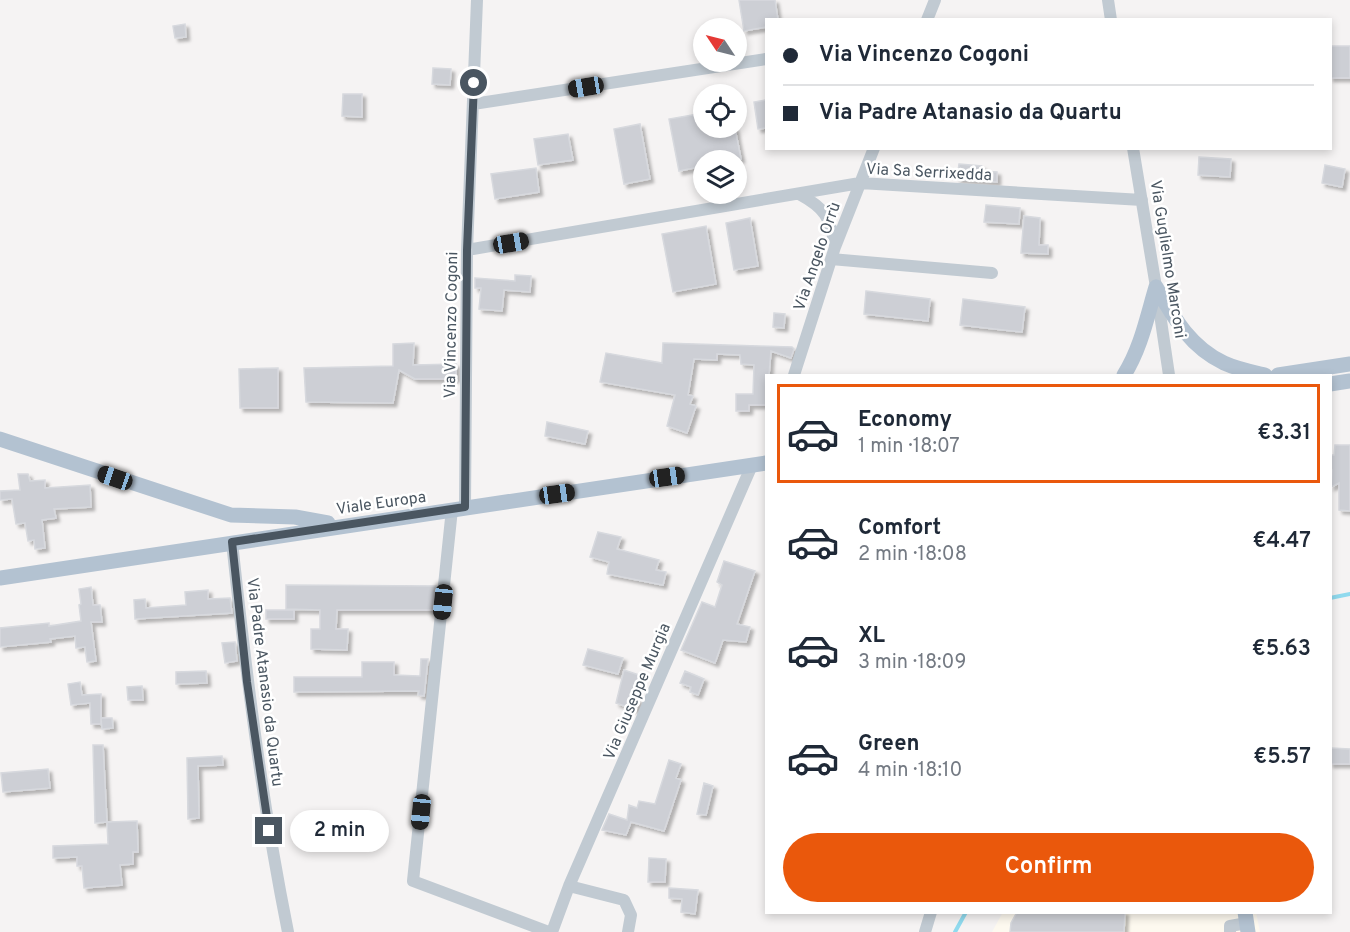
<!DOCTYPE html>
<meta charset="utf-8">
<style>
:root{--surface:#fff;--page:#f2f2f3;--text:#1f2937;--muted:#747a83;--line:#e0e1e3;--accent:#ea580c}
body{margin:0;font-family:Overpass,sans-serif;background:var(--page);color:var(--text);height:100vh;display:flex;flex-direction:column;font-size:22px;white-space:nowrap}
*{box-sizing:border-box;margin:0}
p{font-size:20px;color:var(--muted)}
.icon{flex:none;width:33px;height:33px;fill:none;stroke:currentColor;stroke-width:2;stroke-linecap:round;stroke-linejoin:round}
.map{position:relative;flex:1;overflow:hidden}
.panel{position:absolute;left:765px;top:374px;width:567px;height:540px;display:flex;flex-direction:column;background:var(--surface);border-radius:0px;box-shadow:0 3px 9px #0003}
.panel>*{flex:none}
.top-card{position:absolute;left:765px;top:18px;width:567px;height:132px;border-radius:0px;box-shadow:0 3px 9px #0003;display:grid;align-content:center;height:132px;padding:0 18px;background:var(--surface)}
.needle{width:39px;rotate:305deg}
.controls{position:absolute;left:693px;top:18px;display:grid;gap:12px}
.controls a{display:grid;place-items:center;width:54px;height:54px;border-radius:50%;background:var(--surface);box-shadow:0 3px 9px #0003;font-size:30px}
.end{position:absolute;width:27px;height:27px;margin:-14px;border:8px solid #4a5661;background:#fff;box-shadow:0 0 0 3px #fff}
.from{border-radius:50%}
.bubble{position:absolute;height:42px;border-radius:21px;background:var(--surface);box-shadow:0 3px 9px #0003;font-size:20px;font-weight:600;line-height:42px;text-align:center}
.car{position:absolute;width:18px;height:36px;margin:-18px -9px;border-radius:8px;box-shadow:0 0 4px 2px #0007;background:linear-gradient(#222 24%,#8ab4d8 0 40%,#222 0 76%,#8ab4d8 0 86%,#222 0)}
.top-card b{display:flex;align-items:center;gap:21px;height:57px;font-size:22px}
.top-card b+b{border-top:2px solid var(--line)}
.top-card i{width:15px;height:15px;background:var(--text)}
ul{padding:10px 0 0;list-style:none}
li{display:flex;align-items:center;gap:18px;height:99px;margin:0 12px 9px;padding:0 6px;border:3px solid transparent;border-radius:0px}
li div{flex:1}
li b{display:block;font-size:22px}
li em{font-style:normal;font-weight:600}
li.current{border-color:var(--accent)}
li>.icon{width:54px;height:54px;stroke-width:1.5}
.cta{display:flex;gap:12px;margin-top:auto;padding:12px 18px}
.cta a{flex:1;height:69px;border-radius:36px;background:var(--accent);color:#fff;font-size:24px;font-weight:600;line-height:69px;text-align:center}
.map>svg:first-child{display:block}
</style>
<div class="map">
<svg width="1350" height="932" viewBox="0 0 1350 932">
<defs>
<filter id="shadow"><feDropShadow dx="3.5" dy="3.5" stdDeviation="1.5" flood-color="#0004"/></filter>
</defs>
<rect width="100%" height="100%" fill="#f5f3f3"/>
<path fill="#fdf9ef" d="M1003,912H1256L1260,932H992Z"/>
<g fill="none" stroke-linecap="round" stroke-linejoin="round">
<path stroke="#90daee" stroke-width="4" d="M1330,598L1350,594
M955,932L966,912"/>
</g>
<path fill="#cdcfd5" stroke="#d7d9de" stroke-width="1.5" filter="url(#shadow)" d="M739,0H775L778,20H766V27L744,31Z
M185,24L186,37L175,38L173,26Z
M1330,46H1350V78H1330Z
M433,68L451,69L450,85L432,84Z
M343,94H362V117L342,116Z
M766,100V128L758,129L754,102Z
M704,113V128H735L741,159L704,160V166L679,171L669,119Z
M640,124L650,179L624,184L614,129Z
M568,134L573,160L538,165L534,139Z
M1199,157L1231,159L1230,177L1198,175Z
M959,164L982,166V171L997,172V182L957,179Z
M1325,165L1345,169L1342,187L1322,183Z
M536,168L539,192L495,199L491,174Z
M986,205L1020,208L1019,224L984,222Z
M1024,216L1040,218L1039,245H1048V254L1021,253Z
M750,218L758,266L734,270L726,223Z
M706,226L716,284L673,292L662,234Z
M515,275L531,276L530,292L504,290L502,311L479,309L481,288H475V278L515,281Z
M866,291L930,299L928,321L864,314Z
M963,299L1025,307L1022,332L960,325Z
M774,313L785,314L784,328L773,327Z
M414,343L413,365L456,364V379H415L399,370L393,403L306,402L304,368L393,366V344Z
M663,343L792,347L794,349L791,358L771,351L769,375H766V405H749V411H736V394H753L754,365L741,364L740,355L717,354V360L694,359L688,395L693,396L690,404L696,406L687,433L667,426L675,395L600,382L606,353L662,363Z
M278,368V408H240L239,369Z
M547,422L588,431L585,444L545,436Z
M1335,445H1350V511L1339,510V483L1331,487L1332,470H1330V455H1334Z
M18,474H28L30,481L45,480V488L90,485L91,507L54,509L56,518L42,520L45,548L35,549L34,540L28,541L25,523L16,524L12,499L0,500V491L20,490Z
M598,532L621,537L617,549L659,560L656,570L666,572L663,585L607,574L609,562L590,557Z
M724,561L755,571L737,624L750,627L746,642L723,640L715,663L681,650L702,602L715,607L722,585L717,582Z
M286,585L436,586L433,610H337L336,629H348L347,650L311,649V629H320V610L286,609Z
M91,587L93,605H100L102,622H91L96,661L87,662L85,647L76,648L75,636L50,639L51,642L0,647V628L49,623V626L81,621L79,605L81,604L79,589Z
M208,590V599L230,598L232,613L135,619L134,600L145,599L146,608L186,605L185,592Z
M266,610H294V619H266Z
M235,642L237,661L225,663L222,643Z
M588,649L623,658L618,674L583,665Z
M421,659H428L424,696L418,695L419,691L294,692V677H362V662H394V675L420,676Z
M624,670L639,675L633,697L639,700L636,710L616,703Z
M206,671L207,683L176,684V672Z
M685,671L704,679L698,695L690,692L691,687L680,683Z
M80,682L82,695L101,694V724H91L90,703L71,705L68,684Z
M142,686L143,700H128L127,687Z
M101,718H112L113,728L102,729Z
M93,745H103L107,822L95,823Z
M1330,748L1350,749V764H1330Z
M222,756L223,765L198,766L199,818L188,819L187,758Z
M669,760L681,764L676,778L681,780L664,831L631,822L626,835L602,830L609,814L627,820L629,805L637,808L639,801L655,804Z
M48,769L50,788L3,792L1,773Z
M704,783L713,786L706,815L697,814Z
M137,821L138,852H133V864L120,865L122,885L84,888L82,866H77V857L53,858V846L108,844L107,822Z
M649,858L666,859L665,882H648Z
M669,888L698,890L695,914L681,912L682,899L669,898Z
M1017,912H1125L1124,932H1010L1011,923Z"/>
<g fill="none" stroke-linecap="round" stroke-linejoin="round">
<path stroke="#c1cad2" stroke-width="12" d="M1108,0L1111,20
M927,20L935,0
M473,104L766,59
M1133,148L1156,287L1169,375
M799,194C825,208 830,217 835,246
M467,250L860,183L1142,200
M831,259L992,273
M794,375L835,247L874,148
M465,507L467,250L477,0
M452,509L413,881L549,932
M232,542C246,673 262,803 288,932
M569,886L624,900L631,915L628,932
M552,932L569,886L752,465
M925,932L931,912
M1230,932V926L1247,923"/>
<path stroke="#b3c2d1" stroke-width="15" d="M1156,287C1174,318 1190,347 1224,363C1237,369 1252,372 1265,375
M1124,375C1141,348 1147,317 1156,287
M1278,375L1350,364
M1330,384L1350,381
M0,439L231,515L295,517L328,523
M0,578L766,463
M1245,912L1248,932"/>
</g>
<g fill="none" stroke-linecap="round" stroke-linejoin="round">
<path stroke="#4a5661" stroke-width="8" d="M269,831L247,682L232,542L465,507L467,250L474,83"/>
</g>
<g text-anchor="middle" stroke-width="5" stroke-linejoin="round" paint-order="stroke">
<g font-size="16" fill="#4a5661" stroke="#fff">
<text transform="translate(929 171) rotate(3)" y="6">Via Sa Serrixedda</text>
<text transform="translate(816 256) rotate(-71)" y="6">Via Angelo Orrù</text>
<text transform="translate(1169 259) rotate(81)" y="6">Via Guglielmo Marconi</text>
<text transform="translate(450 325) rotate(-89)" y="6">Via Vincenzo Cogoni</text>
<text transform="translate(381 502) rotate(-8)" y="6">Viale Europa</text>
<text transform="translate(266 682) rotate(83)" y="6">Via Padre Atanasio da Quartu</text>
<text transform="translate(636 691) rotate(-67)" y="6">Via Giuseppe Murgia</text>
</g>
</g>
</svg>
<div class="controls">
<a><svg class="needle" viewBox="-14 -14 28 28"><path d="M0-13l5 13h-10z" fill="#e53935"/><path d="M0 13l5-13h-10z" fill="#747a83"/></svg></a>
<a><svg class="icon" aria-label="locate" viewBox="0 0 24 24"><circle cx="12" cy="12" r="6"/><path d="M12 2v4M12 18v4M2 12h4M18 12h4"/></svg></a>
<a><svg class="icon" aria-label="layers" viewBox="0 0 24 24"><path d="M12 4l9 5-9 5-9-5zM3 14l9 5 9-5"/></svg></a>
</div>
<i class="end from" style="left:474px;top:83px"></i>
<i class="end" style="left:269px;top:831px"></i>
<div class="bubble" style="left:290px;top:810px;width:99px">2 min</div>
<i class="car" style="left:586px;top:87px;rotate:261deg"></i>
<i class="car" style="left:511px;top:243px;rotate:80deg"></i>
<i class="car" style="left:667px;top:477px;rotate:82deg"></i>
<i class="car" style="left:115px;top:478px;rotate:289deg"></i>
<i class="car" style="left:557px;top:494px;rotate:82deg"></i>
<i class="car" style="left:443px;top:602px;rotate:186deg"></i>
<i class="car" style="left:421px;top:812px;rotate:186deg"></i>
<div class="top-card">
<b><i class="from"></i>Via Vincenzo Cogoni</b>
<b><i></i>Via Padre Atanasio da Quartu</b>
</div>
<section class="panel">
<ul>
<li class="current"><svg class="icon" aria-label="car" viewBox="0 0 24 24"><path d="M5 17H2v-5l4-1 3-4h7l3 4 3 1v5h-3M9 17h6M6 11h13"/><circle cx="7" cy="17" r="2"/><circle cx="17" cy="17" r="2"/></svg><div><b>Economy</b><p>1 min · 18:07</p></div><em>€3.31</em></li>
<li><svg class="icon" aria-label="car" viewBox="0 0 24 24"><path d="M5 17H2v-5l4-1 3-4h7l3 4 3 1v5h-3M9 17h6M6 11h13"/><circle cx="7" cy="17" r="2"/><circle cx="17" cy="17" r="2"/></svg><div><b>Comfort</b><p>2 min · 18:08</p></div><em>€4.47</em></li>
<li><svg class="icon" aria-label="car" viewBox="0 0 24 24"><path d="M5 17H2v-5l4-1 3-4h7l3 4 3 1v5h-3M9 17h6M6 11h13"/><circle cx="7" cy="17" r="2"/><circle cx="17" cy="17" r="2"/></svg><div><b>XL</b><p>3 min · 18:09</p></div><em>€5.63</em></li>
<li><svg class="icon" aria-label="car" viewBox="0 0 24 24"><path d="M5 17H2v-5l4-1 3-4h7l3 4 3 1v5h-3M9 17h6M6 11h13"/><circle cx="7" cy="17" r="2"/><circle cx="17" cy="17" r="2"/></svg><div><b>Green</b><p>4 min · 18:10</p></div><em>€5.57</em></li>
</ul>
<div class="cta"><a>Confirm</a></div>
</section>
</div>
